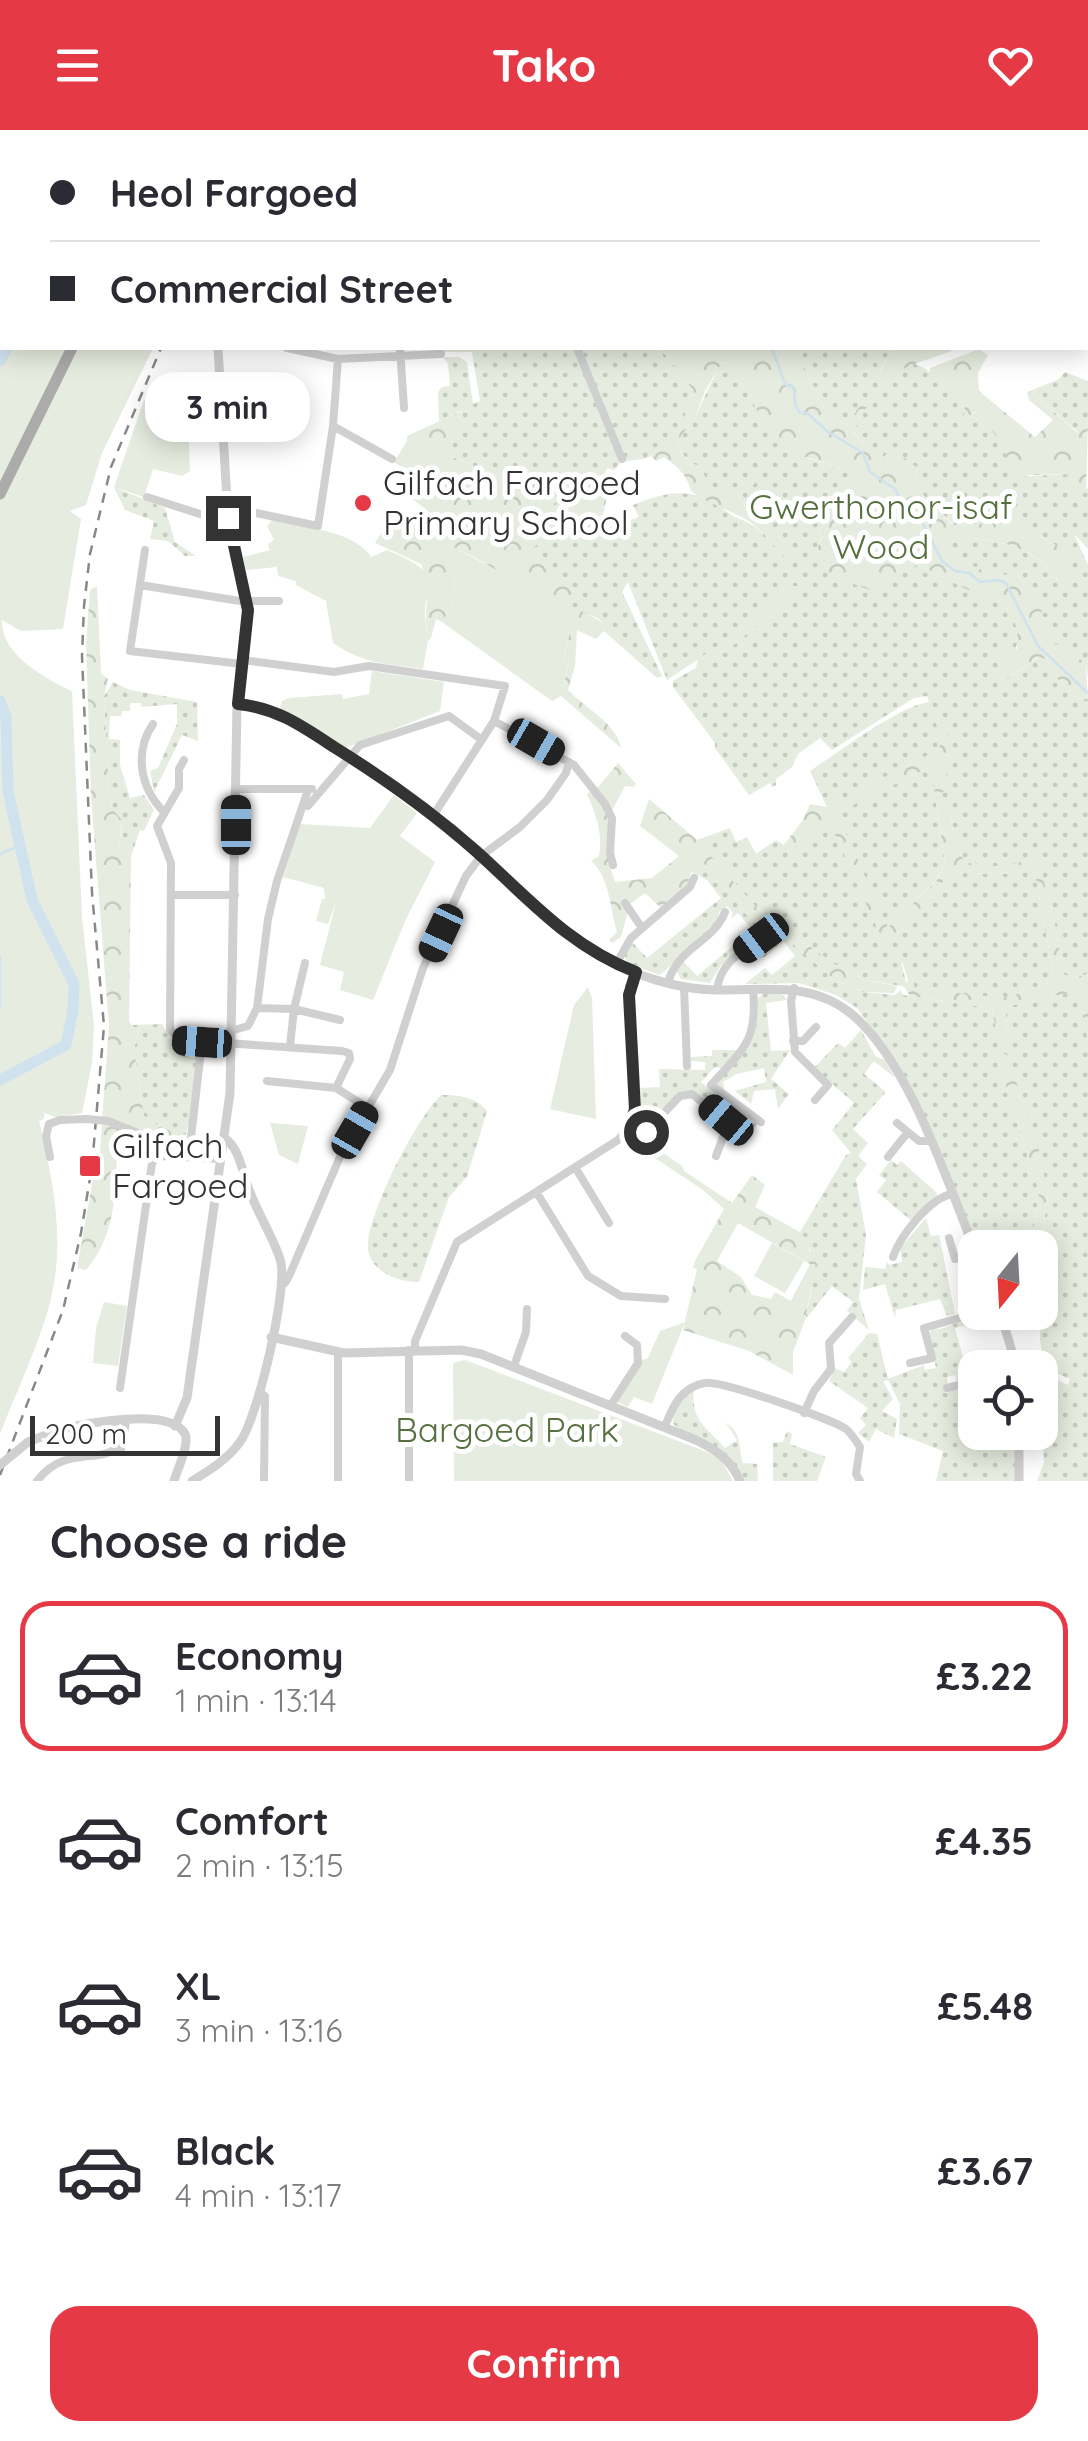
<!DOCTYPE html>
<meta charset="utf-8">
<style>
:root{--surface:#fff;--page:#f2f2f3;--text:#2b2b33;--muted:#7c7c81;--line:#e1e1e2;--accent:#e63946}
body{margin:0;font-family:Quicksand,sans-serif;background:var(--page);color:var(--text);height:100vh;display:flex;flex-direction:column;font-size:38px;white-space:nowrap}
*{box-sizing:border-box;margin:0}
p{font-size:32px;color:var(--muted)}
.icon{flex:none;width:55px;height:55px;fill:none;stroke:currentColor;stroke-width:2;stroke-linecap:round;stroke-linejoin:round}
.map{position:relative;height:1351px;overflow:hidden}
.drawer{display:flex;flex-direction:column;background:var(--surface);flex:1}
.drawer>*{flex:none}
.guide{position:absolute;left:0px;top:0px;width:1090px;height:220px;box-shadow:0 5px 25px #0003;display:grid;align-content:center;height:220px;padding:0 50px;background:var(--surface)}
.needle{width:65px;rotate:198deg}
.tools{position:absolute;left:958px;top:1100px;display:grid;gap:20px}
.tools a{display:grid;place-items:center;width:100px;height:100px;border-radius:20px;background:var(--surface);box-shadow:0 5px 25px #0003;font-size:50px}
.scale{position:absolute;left:30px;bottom:25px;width:190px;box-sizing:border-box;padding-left:10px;border:5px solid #333;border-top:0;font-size:28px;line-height:35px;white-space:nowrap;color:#333;-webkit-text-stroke:8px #fff;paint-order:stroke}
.end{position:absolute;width:45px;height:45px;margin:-22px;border:12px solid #333;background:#fff;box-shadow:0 0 0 5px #fff}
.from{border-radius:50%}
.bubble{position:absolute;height:70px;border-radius:30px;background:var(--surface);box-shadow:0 5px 25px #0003;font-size:32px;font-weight:700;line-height:70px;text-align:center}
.car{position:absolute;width:30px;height:60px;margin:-30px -15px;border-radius:12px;box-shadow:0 0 8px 2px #0007;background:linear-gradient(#222 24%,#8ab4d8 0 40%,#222 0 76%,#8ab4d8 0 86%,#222 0)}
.guide b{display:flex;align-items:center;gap:35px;height:95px;font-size:38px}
.guide b+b{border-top:2px solid var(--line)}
.guide i{width:25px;height:25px;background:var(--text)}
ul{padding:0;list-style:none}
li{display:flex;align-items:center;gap:30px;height:150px;margin:0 20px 15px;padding:0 30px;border:5px solid transparent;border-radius:30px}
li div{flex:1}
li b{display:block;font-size:38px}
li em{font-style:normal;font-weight:700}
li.on{border-color:var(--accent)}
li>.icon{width:90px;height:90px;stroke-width:1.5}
h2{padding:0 50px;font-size:45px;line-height:120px}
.action{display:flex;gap:20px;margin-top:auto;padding:20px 50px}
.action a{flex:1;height:115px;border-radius:30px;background:var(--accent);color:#fff;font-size:40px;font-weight:700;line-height:115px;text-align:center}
header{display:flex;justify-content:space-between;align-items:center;height:130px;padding:0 50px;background:var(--accent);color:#fff;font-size:45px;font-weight:700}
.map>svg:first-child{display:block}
</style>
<header><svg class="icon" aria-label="menu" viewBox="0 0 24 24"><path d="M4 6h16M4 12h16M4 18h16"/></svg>Tako<svg class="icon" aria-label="heart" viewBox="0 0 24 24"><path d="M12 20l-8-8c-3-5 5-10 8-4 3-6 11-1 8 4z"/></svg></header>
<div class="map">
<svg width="1088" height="1351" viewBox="0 0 1088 1351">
<defs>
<pattern id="grass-dots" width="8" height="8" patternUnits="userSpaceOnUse" patternTransform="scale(2.5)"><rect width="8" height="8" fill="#e6ecdf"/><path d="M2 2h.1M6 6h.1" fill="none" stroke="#c6cbc0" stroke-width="1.8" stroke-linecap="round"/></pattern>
<pattern id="forest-crowns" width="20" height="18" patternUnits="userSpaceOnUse" patternTransform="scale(2.5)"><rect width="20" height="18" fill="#e6ecdf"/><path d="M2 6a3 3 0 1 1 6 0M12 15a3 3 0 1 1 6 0" fill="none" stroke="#c6cbc0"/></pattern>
</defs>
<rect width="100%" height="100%" fill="#fff"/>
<path fill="url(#grass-dots)" d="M442,218H574L620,333L614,340L607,338L599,358L566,380L526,357L452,327L449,323L462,280L439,292L438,262L442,257L450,256L448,234L443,227H459L467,232L473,274L480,271L472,222H442Z
M579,218H660L695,261C690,282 671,318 649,327C643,330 632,330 625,331Z
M795,218H893L879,242L885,250L908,233C930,234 950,262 966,277L964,290L977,281L994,299L1013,339L1010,347L1070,344L1075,360H1085L1088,357V419L1074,404L1088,435V547L1086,533L1050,511L1039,489C1046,466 1033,460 1017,445C986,446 969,436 946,417L948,411C959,412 969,408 979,409C1004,410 1052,428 1058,453L1074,429L1070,423L1004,386L992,393L954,395L918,360L916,337L879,333L853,301L867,275L863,270L847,296L825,280Z
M721,232L738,238C754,272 765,311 802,326C820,333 839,334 853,348L817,417L895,444L917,435C947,446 971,466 1002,472C1035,516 1010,508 1007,549L1039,527L1047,529L1053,545L1088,574V844L1072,848L1063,844L1055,795L1038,729L1000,737L964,732L953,702L949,673L936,672L945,733L937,749L888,799L836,682L931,637L941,614L934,622L827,677L810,641C839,622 897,577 929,572L927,566L914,568L832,620L820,608L798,624L792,637L776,649V655L772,657L770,653L749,665L715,618V613L673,557V551L730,518L802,458L790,455L739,502L667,550L628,452L622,462L662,546L657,548L604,501V493C594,483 579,485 568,474C553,460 543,435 532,418L568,389L606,407L622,393L639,387L633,375C664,363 685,357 715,373C722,377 728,384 735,387C755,394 769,407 782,425L759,384L742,375L739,366L755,353L751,350C730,363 709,368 702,338C688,332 682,326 677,312L696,285Z
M1065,242L1088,251V292L1079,303L1030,261L1059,249Z
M114,357L165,378L175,412L196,426H185L168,411L150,409L154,391L125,380Z
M113,552L130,560L197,572L198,611L182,605L154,662L150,641L158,638L177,594V574L141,577V573H130V581H122L121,586H110L109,609L120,610V635L130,668L144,665L154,680L144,701L140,700L131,726L119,715L122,695L112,679L109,664L104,566Z
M828,688L880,804L891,812L947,747L963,743L1007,744L1034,738L1053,842L1049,853L1011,866L991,867L914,858L913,850L901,830L907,857L865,850L834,834L755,776L697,710L730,698L736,712L747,707L756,724L776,710L791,720Z
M702,731L746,784L792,813L836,851L863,862L895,865L901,860L903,865L992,878L996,899L1008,907L1005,877L1067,863L1079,864L1088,911V1351H1037L1044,1332L1040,1247H1051L1068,1255L1070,1249L1045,1238L1040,1210V1125L1048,1063L997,927L1039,1062L1031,1117H977L892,927L857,878L836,865L799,853L745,854L765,838L772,845L795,826L784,812L763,828H757L750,819L762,820L772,812L764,802L721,835L710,853L681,849L676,840L682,830L697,846L752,800L738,783L731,789L733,783L727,776L719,782L717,794L660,845L628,834L624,825L633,813L647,828L721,768L707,750L691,742Z
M764,863H781L787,870L766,873L771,921L790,920L771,949L789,964L778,979L775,959L754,961L751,974L735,961L766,952L764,938L737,944L723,952L724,962L716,956C742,914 759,926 758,868Z
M162,894L172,910L197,920L196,958L186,1005L162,998L144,986L134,919L138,903L132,895Z
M861,900L876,927L885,930L895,948L874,931L864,944L886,962L853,999L868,1013L858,1026L867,1034L856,1049L866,1105L859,1169L869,1200L847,1181L853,1172L832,1156L805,1190C811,1163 821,1124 800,1102L846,1025L851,1023L832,1000L854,973L814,938L838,913L845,918Z
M712,920H740L721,938L715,937L701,952L757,994L752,1001L711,969L705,970L690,960L681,963L646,1000L639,999L636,994L641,979L640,958L660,957L659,939L705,940V932L691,931V927L712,926Z
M441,965C458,965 476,967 487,981L467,1047L449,1067L419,1152C398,1153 366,1140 368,1114C370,1079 416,989 441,965Z
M891,1030L897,1035L901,1031L937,1063V1067L913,1092L877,1062L886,1050L879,1045Z
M926,1088L931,1106L939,1105L955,1184L947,1186L940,1169L896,1180L895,1188L885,1154L863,1160L865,1137L885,1139L887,1132L889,1135L902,1132L900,1118Z
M973,1187L980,1188V1192L955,1198L967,1241L975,1240V1248L957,1253L955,1245L947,1247L948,1256L943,1259L945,1263L975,1254V1302L1017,1303L1016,1351H936L943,1321L899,1304L900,1274L888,1250L883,1251L893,1269L882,1281L897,1289L894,1308L876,1299L869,1312L858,1303L866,1295L860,1288L868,1278L829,1251L835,1238L844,1242L852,1232L848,1228L869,1203L877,1204L888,1249L924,1235L925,1240L936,1238L929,1203L933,1198L940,1199Z
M694,1260C690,1291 708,1298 725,1318L737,1310L726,1293C742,1302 738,1317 743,1333L757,1334L758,1351H744C725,1313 703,1317 673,1294C672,1279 682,1268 694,1260Z
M787,1301L792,1304L790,1314L826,1327L817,1351H773V1313L783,1312Z"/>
<path fill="url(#forest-crowns)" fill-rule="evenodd" d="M660,218H795L825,280L847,296L863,270L868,274L853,302L879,332L888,322C900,325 906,328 916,337L918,360L953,395L992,393L997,380L1002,381L1004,386L1070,423L1074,429L1069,446L1062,454L1058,453C1052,428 1005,410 979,409C969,408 959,412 948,412L946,417C969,436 986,446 1017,445C1033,460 1046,466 1040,489L1051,511L1086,533L1088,574L1053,545L1047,529L1038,527L1007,549H997L998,540L1007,534L998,530L1001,519H1017C1020,498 1014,488 1002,472C971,466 947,446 917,435L895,444L881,463C854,455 832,448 812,428L852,348C839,334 820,332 802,326C764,312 754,272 738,238L722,232L705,261L696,285L677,312C681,326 688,332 702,338C709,368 730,363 751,350L756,352L739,366L742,375C763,386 781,402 792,423L787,429C773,417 764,401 747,390C730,380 708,374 691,361C687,345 678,337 664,327L657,331L651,327C670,308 688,288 694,261Z
M893,218H959C929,231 910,231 885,251L879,243Z
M979,219L988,225L978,243L979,261L1035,307L1053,290L1029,270L1027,263L1030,261L1078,303L1088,292L1086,360H1075L1070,344L1029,345L1012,353C1010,326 996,302 976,281L963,291L965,276L930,243V238Z
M464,280L449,323L452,327L526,357L566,380L599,358L606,344L612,345L603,384L608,398L622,393L606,407L568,389L533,418L574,459L566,473L604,493V501L596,509L577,500L575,536L568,560C584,577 618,595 621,618L561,566L568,536L563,532L571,495C532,464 494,434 448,415L445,423C459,446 458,470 442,492L436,489L431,508C418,480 436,466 421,434L375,413L393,383L408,392L425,387L443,393L461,354L407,311V306Z
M790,455L802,458L730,518L696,538L698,529L739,502Z
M97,456L101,543L108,549L104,566L109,664L112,679L122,690L119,715L131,726L129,892L138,903L134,919L144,986L162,998L186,1005L172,1011L127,995L117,1004C116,1051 119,1102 86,1140L77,1138L93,1049L98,1048L109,895L91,667L86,513L90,460Z
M935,589L946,595L949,627L944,662L935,664L930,637L837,683L888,798L937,750L945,733L936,671L944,669L949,673L953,702L964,732L1000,737L1038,728L1055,795L1063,844L1072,848L1088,844V911L1078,864L1067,863L1005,877L1008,907L1003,911L996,899L992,878L910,866L904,857L908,851L901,827L907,829L915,858L991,867L1011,866L1049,853L1053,842L1034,738L1007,744L963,743L947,747L891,812L880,805L828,689L820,714L810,708L791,720L783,716L803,690L810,674L827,677L934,622L941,614Z
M618,633L636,654L634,657L625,656L613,679L606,681L610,689L608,731L615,752L652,748L679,726L640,696L649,669L697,710L755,776L834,834L865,850L897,856L894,863L863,862L836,851L792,813L746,784L702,731L691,742L686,759L662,779L645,763L630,774L621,807L612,813L609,810L617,802C610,779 610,747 591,731L599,726C603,703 596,685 587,664L599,656Z
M1000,922L1007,925L1038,1017L1048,1063L1040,1125V1118L1031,1117L1039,1062L997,927Z
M655,1017L683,1037L684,1041L732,1073L752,1045L765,1055L755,1077L800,1102L810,1112L809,1121L817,1127L805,1190L793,1222V1245L749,1221L683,1200L697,1139L693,1138L695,1131L724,1079L703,1060L646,1022ZM738,1093L810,1134L791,1171L775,1162L771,1169L752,1165L741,1147L717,1131Z"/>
<path fill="#e6ecdf" d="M0,0L190,2H2V218H153L102,323L86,375L70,381L81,389L63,499L21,501L2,490C0,524 46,549 72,561L82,787L94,896L92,933L82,983L56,987L44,983V989L39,991C52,1046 64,1102 53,1159C44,1205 17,1260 0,1304Z
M144,270L187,271L190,341L182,346L153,339L144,367L114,357Z
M407,311L461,354L443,393L405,363L389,358L401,337L394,332Z
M272,390C301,397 354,400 371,427L387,420C466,453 407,457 431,508L428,511L423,539C387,534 364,534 333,513L326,471L296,455V451L278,446L277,437L246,440L243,427L270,420L268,414L274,410L267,396Z
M448,414L513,449L571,495L563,531L568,536L561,566L552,571L442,492C458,470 459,446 445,423Z
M372,541L444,552L440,581L343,619L280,579L282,571L289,568L342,564L343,569L369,564Z
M394,665L417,683L400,706L435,732L406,789L373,870L340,860L344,842L320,835L336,772L328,794L316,791L322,769H325L324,758L283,747L300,694L370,698Z
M588,857L592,868L596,989L550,979L574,875Z
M270,993L308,996L298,1034L279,1025Z
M772,1113L804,1131L785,1163L754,1146Z
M104,1172L127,1176L118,1236L93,1233L96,1198Z
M685,1192L652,1274L634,1267L628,1277L615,1271L642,1230L648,1228L660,1201Z
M465,1230L707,1322L721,1330L733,1351H454L453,1233Z"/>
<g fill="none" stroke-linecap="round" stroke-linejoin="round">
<path stroke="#cfe2ee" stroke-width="2.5" d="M734,0L735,2
M772,218L785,254L794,258L795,274L800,283H807L827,301L863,323L870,342L895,359L902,373L919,386L942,431L955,441L969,443L980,452L999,450L1006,453L1038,516L1088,563
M0,587H6
M0,724L20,715
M0,826V878"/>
<path stroke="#cfe2ee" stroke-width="11" d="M49,2L50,0
M2,84V117
M0,231L7,218
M0,571L6,587L8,661L32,770L74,854L73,881L66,915L0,950"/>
<path stroke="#d0d0d0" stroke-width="8" d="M496,0L497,2
M368,2L371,0
M287,218L338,229L441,224
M400,218L404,278
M577,218L622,329
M333,296L392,329
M147,367L228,393
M228,387L256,383L318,396L333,296L338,229
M145,420L130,521L242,534
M140,455L240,471H279
M243,530L334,542L369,536L505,556L494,591L433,686
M494,591L574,635L605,674L612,688L610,723L613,735
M153,594C134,622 140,657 163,681
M184,630L179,639V658L157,696L171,733L170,900L181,910L342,921L349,923L350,929L336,958
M236,659H312
M308,676L360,615L449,586L482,610
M171,765H235
M625,773L642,798
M616,834L631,808L690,757L694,748
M668,852C680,815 713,813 725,782
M684,857L687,936
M794,858L791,871L795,922L828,955L815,970
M753,859C758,911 744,918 711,955L761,992
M717,860C720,832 743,821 764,806
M257,878L294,879L340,890
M234,900L248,896L257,878L268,789L277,751L308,660
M793,911H803L816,897
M290,916L294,879L305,833
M267,951L336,958L368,978
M108,991L153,1009L190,1016L202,912
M897,993L919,1011H931
M629,998L642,1003L646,1002L680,966L692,964L728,994L716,1026
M50,1027L46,1006L49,994L60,990L87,989
M888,1027L908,1002
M575,1037L609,1093
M537,1063L588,1146L621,1166L665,1169
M949,1108L955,1129L975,1122
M893,1127C900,1106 930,1068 952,1064
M282,1153H285L290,1144L342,1022L390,940L423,838L466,746L481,726L520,697L547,670L566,643L569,632
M409,1220V1351
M415,1220V1211L457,1112L618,1010C650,974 628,902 629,856L635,842
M910,1233L932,1228L924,1198L980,1182
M514,1236L526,1202L527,1179
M120,1258L152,1033L159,1026L221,1029
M947,1258L975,1251
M260,1262L265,1266L264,1351
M611,1275L638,1233L637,1215L625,1206
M804,1283L814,1261L831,1239L829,1213L852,1187
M114,1290L121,1320
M665,1296C673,1276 681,1257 705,1253C720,1250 832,1289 846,1299C852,1304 856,1311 860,1317L856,1344L860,1351
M37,1351C73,1304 123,1351 126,1289
M338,1351V1222"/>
<path stroke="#d0d0d0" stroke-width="9" d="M217,2V0
M225,2V0
M237,574C277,578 301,596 333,616C384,648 435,684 479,724C519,761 553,799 601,826C634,846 677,859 716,860C766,861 812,850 854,886C911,936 946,1050 975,1120
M1000,1182L1017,1238
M271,1207L344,1223L461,1220L481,1224L696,1310C716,1320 731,1330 740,1351
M175,1296L187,1268L230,963L237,574L247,493V471L228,387L218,218
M59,1300C83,1294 170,1276 185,1304C190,1314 177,1340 174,1351
M192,1351C210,1340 228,1329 240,1312C258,1287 287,1162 281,1133C278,1116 257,1082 250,1062C243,1046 240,1017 224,1008
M1019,1351V1302"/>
<path stroke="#ababab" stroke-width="11" d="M178,2L180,0
M192,2L194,0
M0,364L72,218"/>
<path stroke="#888" stroke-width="2.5" stroke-dasharray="10 8" stroke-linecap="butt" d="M339,2L342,0
M0,1345L63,1180L81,1103L92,1036L104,896L92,763L82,526L84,476L90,424L111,337L161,218"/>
<path stroke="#d0d0d0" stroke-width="8" d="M87,989L108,991"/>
<path stroke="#d0d0d0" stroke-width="9" d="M0,1335L28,1312L59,1300"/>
</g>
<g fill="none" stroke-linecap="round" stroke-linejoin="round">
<path stroke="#333" stroke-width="12" d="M228,388L248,480L238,574C277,578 302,596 334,617C384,648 433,683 477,722C528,768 570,817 636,842L629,865L635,980L628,998L642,1003L646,1002"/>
</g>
<g fill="#e63946" stroke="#fff" stroke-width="4">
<circle cx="363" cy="373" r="10"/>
<rect x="78" y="1024" width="24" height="24" rx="5"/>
</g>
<g text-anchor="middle" stroke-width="10" stroke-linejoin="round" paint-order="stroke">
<g font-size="35" fill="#333" stroke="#fff" text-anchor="start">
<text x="383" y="365">Gilfach Fargoed<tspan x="383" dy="40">Primary School</tspan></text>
<text x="112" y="1028">Gilfach<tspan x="112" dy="40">Fargoed</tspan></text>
</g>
<g font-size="35" fill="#56703f" stroke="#fff">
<text x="881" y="389">Gwerthonor-isaf<tspan x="881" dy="40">Wood</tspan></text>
<text x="507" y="1312">Bargoed Park</text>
</g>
</g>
</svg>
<div class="tools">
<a><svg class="needle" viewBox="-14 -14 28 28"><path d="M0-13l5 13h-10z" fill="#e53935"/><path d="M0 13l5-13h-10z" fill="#7c7c81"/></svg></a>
<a><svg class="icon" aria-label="locate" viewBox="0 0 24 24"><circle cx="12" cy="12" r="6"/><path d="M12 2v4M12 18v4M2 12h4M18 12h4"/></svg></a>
</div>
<div class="scale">200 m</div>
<i class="end from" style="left:646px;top:1002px"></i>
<i class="end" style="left:228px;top:388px"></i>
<div class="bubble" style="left:145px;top:242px;width:165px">3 min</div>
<i class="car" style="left:536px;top:612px;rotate:120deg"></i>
<i class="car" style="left:236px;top:695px;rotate:0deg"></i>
<i class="car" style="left:441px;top:803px;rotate:205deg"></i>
<i class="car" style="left:761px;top:808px;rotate:233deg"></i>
<i class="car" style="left:202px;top:912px;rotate:274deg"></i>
<i class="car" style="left:726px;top:990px;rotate:310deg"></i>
<i class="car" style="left:355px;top:1000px;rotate:30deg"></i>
<div class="guide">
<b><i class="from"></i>Heol Fargoed</b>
<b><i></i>Commercial Street</b>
</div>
</div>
<section class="drawer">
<h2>Choose a ride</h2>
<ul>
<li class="on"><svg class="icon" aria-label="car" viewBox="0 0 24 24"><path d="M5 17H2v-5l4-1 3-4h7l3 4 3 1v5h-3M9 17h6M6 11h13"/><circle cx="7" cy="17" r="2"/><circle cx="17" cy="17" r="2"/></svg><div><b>Economy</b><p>1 min · 13:14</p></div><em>£3.22</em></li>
<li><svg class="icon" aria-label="car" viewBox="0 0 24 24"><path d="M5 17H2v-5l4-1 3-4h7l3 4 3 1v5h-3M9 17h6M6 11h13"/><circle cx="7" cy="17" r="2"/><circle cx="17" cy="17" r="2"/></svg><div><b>Comfort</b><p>2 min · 13:15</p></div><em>£4.35</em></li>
<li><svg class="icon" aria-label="car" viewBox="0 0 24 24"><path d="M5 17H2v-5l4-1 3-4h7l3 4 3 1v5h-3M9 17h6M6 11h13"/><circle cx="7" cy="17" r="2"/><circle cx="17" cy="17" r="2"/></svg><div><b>XL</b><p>3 min · 13:16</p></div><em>£5.48</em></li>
<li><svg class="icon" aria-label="car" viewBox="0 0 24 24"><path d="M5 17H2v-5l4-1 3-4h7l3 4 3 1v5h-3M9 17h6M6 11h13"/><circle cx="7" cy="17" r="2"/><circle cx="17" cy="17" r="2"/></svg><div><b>Black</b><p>4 min · 13:17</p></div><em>£3.67</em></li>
</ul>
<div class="action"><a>Confirm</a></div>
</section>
